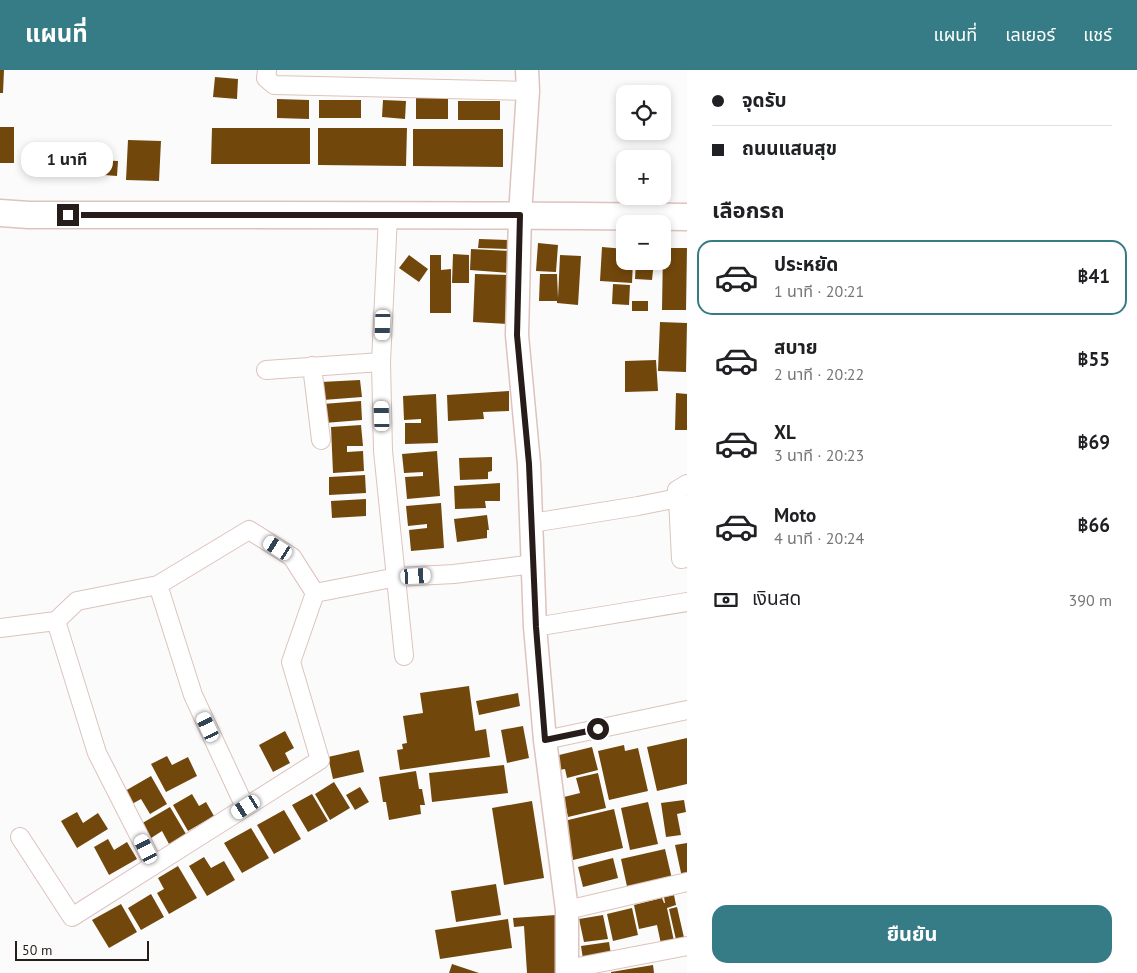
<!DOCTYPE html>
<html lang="th">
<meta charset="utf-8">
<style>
:root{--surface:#fff;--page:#f2f2f2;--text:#202124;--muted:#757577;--line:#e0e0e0;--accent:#357c86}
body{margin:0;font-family:"PT Sans","Noto Sans Thai",sans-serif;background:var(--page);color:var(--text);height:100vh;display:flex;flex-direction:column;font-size:19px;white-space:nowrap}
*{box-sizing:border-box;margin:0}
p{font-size:16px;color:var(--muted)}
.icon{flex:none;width:28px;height:28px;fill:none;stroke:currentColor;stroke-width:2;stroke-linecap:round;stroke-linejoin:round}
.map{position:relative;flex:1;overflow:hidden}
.sheet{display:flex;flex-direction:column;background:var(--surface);width:450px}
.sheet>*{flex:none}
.guide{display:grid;align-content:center;height:110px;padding:0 25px;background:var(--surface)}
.fabs{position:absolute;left:616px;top:15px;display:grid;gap:10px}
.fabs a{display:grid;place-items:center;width:55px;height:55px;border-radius:10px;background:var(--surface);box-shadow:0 2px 8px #0003;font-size:25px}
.scale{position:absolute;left:15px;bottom:12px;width:134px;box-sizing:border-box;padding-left:5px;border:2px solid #261c1a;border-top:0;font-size:14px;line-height:18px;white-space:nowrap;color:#261c1a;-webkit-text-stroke:4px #fbfbfb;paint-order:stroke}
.end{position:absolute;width:22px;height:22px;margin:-11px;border:6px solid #261c1a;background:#fff;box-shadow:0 0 0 2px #fff}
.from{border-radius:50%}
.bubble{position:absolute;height:35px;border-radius:15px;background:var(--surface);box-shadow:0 2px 8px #0003;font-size:16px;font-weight:700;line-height:35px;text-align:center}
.car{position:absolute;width:15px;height:30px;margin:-15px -8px;border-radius:6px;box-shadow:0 0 4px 1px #0007;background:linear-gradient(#fff 24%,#345 0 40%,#fff 0 76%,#345 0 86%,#fff 0)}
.guide b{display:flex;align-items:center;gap:18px;height:48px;font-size:19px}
.guide b+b{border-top:1px solid var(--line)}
.guide i{width:12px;height:12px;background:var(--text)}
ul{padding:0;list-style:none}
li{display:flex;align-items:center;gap:15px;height:75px;margin:0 10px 8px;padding:0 15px;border:2px solid transparent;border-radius:15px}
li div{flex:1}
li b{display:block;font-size:19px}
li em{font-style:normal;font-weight:700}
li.selected{border-color:var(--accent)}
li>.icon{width:45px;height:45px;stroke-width:1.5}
h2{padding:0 25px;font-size:22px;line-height:60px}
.pay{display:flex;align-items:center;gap:12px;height:55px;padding:0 25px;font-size:19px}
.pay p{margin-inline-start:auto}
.cta{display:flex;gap:10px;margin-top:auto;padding:10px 25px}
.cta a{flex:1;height:58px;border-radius:15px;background:var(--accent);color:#fff;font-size:20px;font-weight:700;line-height:58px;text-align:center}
header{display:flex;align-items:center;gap:30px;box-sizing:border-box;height:70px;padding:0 25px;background:var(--accent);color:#fff}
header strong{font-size:24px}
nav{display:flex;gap:28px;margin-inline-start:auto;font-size:18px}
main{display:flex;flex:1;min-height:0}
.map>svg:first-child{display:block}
</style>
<header>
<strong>แผนที่</strong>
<nav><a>แผนที่</a><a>เลเยอร์</a><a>แชร์</a></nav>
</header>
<main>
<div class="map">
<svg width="687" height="903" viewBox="0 0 687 903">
<rect width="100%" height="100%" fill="#fbfbfb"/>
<path fill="#71470c" d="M0,0H4L3,23H0Z
M215,7L238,9L237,29L213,27Z
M416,28H448V49H416Z
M277,29L309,30V49L277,48Z
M319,30H361V48H319Z
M383,30L406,31L405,49L382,47Z
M458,31H500V50H458Z
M0,57H14V93H0Z
M212,58H310V94H211Z
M318,58H407L406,96L318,95Z
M413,59H503V97L413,96Z
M128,70L161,71L159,111L126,110Z
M91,90L118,91L117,106L91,104Z
M479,169L508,170V179L478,178Z
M538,173L558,175L556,202L536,201Z
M602,177L625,179V191H633L632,213L600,211Z
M663,178H687L686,240H662Z
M471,179L512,181L510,203L470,200Z
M453,184L469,185V213H452Z
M409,185L428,199L419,212L399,198Z
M430,185H441V200L451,199V243H430Z
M560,185L581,186L578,235L557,233V231H539L540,204H557L558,228Z
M636,191H654L652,210L635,209Z
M475,204L510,205L508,254L473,252Z
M613,214L630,215L629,235L612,234Z
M632,231H648V241H632Z
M660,252L687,253L686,302L658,301Z
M656,290L658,321L625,322V291Z
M360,310L362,327L323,330L321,312Z
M509,321V341L483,342L484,349L448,351L447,325Z
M676,323L687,324V360H675Z
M436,324L438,373L405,374V353H421V349L404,350L403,326Z
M361,331L362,350L324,353L323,334Z
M361,355L363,376H347V382L363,381L364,401L333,403L331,357Z
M437,381L440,426L407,429L405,407L423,406V402L404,403L402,384Z
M492,387V401L488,402V409L460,410L459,388Z
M365,405L366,423L329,425V407Z
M500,413V431H485L486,438L455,439L454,416Z
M366,429V446L332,448L331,431Z
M441,433L444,478L411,481L409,460L427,458V454L408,456L406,436Z
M487,445L489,460H487V468L457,472L454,449Z
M469,616L475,661L486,659L490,687L400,700L397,680L403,679L402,674L407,673L403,646L423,643L420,623Z
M518,623L520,636L479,645L476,631Z
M523,656L529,688L507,693L501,660Z
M285,661L294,678L285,683L290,693L273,702L259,675Z
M687,668V714L657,721L647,677Z
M624,675L625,681L638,678L648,721L609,730L598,681Z
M592,677L598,700L567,708L565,699L559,700L555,686Z
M359,680L364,702L333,709L328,687Z
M167,686L172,695L188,687L197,706L166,722L151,694Z
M504,695L508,723L432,732L429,703Z
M416,701L419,719H422L425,735H420L421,744L389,750L386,732H383L379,707Z
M598,703L606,738L568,747L564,727L580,723L576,708Z
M151,706L167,734L150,744L141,729L132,734L125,721Z
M334,712L350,738L330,750L315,724Z
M360,717L369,732L355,740L346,725Z
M192,724L199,736L206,732L214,746L188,761L173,735Z
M312,724L328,751L308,762L292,735Z
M684,730L686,742L677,744L681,765L666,767L661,733Z
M532,731L544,808L504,815L492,738Z
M648,732L658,774L630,780L621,738Z
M170,737L186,764L169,774L162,761L148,770L139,755Z
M614,739L623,778L573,790L564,751Z
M284,740L301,769L274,784L257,755Z
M77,742L83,753L98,743L108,759L77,778L61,751Z
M251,758L269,788L242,803L224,773Z
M108,769L114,780L127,772L137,789L109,805L94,777Z
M687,773V811L683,812L675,775Z
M665,779L672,809L628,821L621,789Z
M204,787L211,798L224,791L235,810L207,826L189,796Z
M613,788L618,808L583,817L578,797Z
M178,796L197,828L169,844L157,823L164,819L158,808Z
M496,814L501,845L456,852L451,821Z
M151,824L164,847L141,860L128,838Z
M674,825L676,835L667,838L674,871L661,874L657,855L639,859L634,835L662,828L664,833H665L664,827Z
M121,834L137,862L109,878L92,850Z
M677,837L685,872L677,874L669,839Z
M632,838L638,865L613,871L607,844Z
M556,845L559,903H527L524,856L514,857L513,848Z
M603,845L608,869L584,872L579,849Z
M508,849L512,878L440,889L435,860Z
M609,872L611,885L583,889L581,876Z
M452,894L479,903H449Z
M653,895L654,903H611V902Z"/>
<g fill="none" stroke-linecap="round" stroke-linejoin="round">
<defs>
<path id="minor" d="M267,0L266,8L274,15L528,21
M388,146L381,292L383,381L404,586
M312,296L321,370
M266,300L381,292
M678,428L681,489L687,488
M532,453L638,436L678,428L677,420L687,414
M158,515L193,625L245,737
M56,551L97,683L154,795
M535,557L687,532
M0,558L56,551L77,531L158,515L249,460L292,487L315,523L397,507L454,504L534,494
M545,670L687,640
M20,767L72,847L320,690L291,592L315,523
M567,840L687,812
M567,899L687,876"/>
<path id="tertiary" d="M527,0L528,21L520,145L517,265L529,394L535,557L545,670L567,840V903"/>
<path id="secondary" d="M0,143L29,145C248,145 468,144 687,147"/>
</defs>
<use href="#minor" stroke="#ddc3bd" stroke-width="20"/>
<use href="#tertiary" stroke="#ddc3bd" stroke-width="25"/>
<use href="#secondary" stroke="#ddc3bd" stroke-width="29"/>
<use href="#minor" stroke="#fff" stroke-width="18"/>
<use href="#tertiary" stroke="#fff" stroke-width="22"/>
<use href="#secondary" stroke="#fff" stroke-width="26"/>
</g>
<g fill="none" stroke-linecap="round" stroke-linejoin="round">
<path stroke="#261c1a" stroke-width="6" d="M68,145H520L517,265L529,394L536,557L545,670L598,659"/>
</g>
</svg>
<div class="fabs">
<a><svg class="icon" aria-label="locate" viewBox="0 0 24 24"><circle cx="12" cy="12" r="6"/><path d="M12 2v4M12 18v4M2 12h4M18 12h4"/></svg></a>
<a>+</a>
<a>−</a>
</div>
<div class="scale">50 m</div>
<i class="end from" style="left:598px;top:659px"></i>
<i class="end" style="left:68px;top:145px"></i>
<div class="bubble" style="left:21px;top:72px;width:92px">1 นาที</div>
<i class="car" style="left:383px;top:255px;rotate:182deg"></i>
<i class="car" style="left:382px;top:346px;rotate:358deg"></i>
<i class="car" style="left:278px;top:478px;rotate:302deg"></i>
<i class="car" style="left:416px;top:506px;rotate:87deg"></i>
<i class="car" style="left:208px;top:657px;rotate:335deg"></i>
<i class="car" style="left:246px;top:737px;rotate:238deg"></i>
<i class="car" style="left:146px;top:779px;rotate:333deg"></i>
</div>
<section class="sheet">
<div class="guide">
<b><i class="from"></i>จุดรับ</b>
<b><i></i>ถนนแสนสุข</b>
</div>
<h2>เลือกรถ</h2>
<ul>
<li class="selected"><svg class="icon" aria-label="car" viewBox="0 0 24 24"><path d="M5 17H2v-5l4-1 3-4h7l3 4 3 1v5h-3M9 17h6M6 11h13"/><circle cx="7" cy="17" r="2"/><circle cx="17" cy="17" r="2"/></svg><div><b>ประหยัด</b><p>1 นาที · 20:21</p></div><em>฿41</em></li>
<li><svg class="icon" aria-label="car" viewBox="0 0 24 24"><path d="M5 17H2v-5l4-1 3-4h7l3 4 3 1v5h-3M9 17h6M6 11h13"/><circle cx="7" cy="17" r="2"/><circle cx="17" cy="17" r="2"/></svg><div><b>สบาย</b><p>2 นาที · 20:22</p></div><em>฿55</em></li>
<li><svg class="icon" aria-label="car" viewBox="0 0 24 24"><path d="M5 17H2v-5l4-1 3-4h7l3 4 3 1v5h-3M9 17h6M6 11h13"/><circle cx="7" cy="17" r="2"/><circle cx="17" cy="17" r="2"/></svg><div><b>XL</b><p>3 นาที · 20:23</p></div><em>฿69</em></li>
<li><svg class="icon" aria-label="car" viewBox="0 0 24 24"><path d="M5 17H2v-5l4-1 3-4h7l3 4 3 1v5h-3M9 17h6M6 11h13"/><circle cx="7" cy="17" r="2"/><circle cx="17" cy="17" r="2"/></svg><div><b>Moto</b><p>4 นาที · 20:24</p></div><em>฿66</em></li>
</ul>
<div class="pay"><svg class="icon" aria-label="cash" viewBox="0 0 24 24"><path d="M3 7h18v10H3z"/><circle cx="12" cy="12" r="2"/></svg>เงินสด<p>390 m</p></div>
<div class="cta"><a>ยืนยัน</a></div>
</section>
</main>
